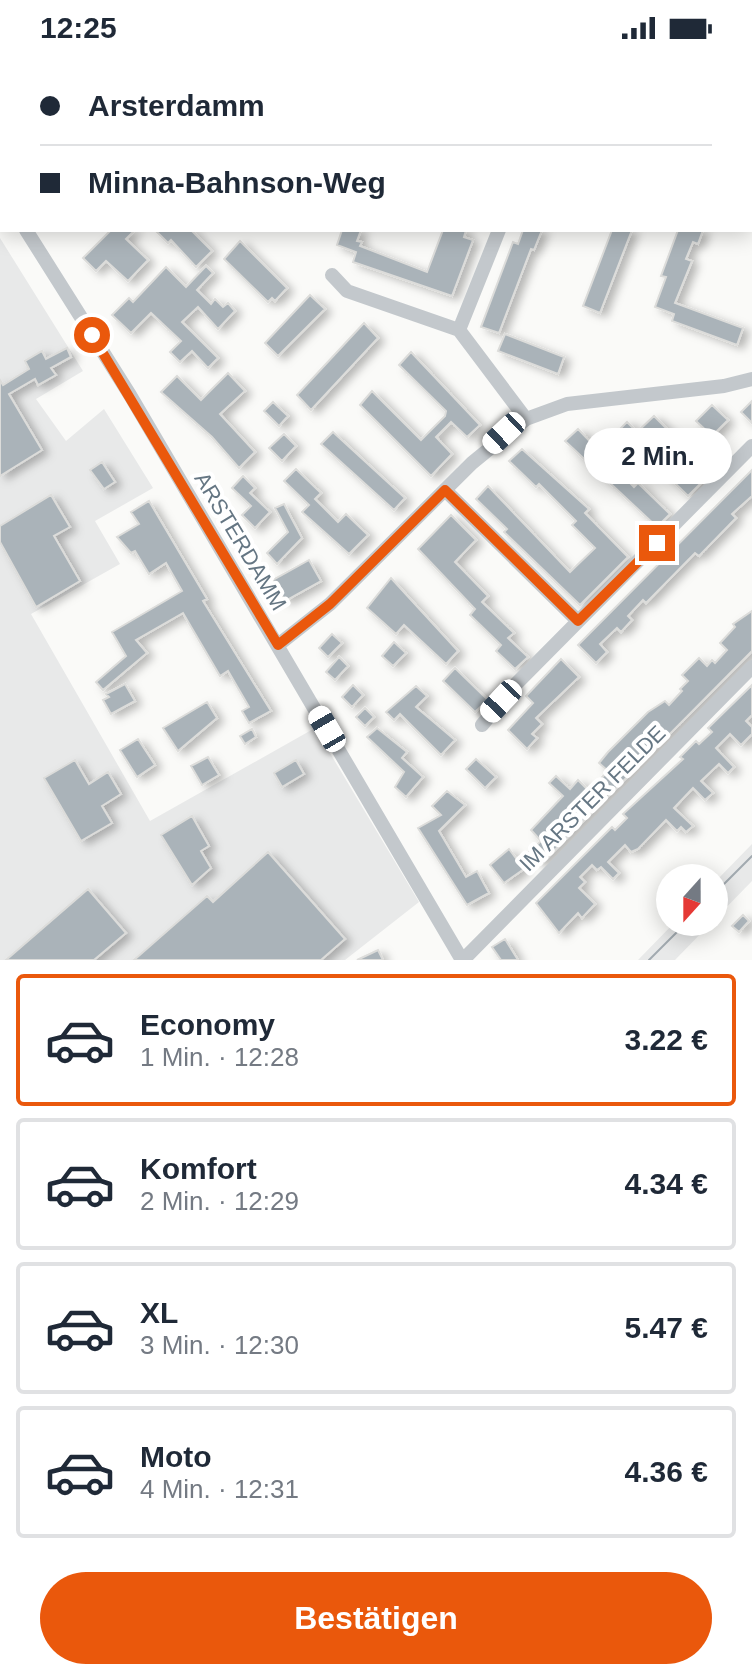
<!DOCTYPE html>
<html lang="de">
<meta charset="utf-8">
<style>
:root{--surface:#fff;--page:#f2f2f3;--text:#1f2937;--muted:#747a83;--line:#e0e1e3;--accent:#ea580c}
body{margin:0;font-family:Arial,sans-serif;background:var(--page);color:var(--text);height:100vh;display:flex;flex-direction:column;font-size:30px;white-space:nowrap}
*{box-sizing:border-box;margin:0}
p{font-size:26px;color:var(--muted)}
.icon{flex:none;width:44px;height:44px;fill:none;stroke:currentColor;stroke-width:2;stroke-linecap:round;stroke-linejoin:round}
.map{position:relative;height:904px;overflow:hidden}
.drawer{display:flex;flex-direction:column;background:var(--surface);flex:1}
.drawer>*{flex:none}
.top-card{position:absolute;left:0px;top:0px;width:752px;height:176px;box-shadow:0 4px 20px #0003;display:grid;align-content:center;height:176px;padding:0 40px;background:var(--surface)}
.needle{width:52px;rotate:201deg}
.fabs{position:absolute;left:656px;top:808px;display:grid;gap:16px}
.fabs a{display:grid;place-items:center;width:72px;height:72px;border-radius:50%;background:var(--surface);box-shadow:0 4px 20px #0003;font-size:40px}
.end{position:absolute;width:36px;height:36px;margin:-18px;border:10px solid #ea580c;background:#fff;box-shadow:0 0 0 4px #fff}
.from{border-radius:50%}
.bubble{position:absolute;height:56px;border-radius:28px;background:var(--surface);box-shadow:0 4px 20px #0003;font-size:26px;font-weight:700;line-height:56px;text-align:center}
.car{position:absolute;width:24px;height:48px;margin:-24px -12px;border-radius:10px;box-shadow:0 0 6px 2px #0007;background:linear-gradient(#fff 24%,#345 0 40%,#fff 0 76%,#345 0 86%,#fff 0)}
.top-card b{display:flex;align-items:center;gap:28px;height:76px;font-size:30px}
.top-card b+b{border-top:2px solid var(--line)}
.top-card i{width:20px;height:20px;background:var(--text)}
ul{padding:14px 0 0;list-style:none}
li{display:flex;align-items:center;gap:24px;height:132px;margin:0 16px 12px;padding:0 24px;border:4px solid var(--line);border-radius:8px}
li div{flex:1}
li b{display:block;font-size:30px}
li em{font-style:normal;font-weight:700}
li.active{border-color:var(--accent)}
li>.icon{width:72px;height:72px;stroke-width:1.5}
.cta{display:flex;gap:16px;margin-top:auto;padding:16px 40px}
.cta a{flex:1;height:92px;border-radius:48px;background:var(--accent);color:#fff;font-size:32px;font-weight:700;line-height:92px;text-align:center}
.status{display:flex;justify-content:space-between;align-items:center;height:56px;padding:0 40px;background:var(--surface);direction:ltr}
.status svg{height:22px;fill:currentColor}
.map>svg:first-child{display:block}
</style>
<div class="status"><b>12:25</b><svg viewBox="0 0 49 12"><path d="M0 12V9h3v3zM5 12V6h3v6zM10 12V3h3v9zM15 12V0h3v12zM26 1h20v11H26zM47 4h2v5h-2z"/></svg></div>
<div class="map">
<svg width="752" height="904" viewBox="0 0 752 904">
<defs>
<filter id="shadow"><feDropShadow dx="6" dy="3.5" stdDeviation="4" flood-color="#0004"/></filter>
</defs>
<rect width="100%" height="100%" fill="#fafaf8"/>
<path fill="#e8e9e9" d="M0,182L83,315L36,343L66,385L104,353L153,432L95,465L120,508L31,558L150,765L315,672L419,846L345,904H0Z
M752,788V825L714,864V827Z
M675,866H712L675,904H638Z"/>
<path fill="#aab3b9" stroke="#dcdcda" stroke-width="2" filter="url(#shadow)" d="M111,174H135L126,183L148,204L128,225L106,205L96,215L83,202Z
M155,174H191L212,195L196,211L171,184L168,187Z
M342,174H361L357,185L362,186L360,190L427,216L443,174H466L464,181L473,184L452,240L353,206L356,196L337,189Z
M523,174H542L534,194L531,193L499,277L481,271L513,186L518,188Z
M612,174H632L600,257L583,250Z
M678,174H703L698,188L693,186L686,203L692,205L675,247L743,272L737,289L672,265L674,258L655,251L666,221L661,220Z
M240,185L287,232L275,245L272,242L268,246L224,203Z
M206,210L213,217L197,234L211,248L215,243L223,251L228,247L235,255L218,273L198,251L182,266L218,302L208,312L192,295L180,306L170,296L181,285L151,257L131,277L112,259L129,242L133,246L166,211L186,231Z
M310,239L325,253L278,300L265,287Z
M364,267L378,282L311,354L297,339Z
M505,278L564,301L558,318L498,295Z
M67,292L71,301L51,312L56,319L38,329L35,323L9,338L42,394L0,420V324L3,329L29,313L25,305L42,295L46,303Z
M411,296L480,369L467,381L451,366L436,381L452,398L431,420L360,349L372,335L421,384L445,360L446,355L399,309Z
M228,317L245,335L220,358L255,396L239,412L212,381L161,336L177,320L201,344Z
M752,345V367L741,356Z
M273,346L288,360L279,370L264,355Z
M712,349L728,364L712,380L696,365Z
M654,360L711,417L688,440L620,373L627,366L637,376Z
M578,373L634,431L638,427L670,458L657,471L565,385Z
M333,376L405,442L394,454L321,388Z
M284,378L296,390L282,405L269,392Z
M522,393L589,453L585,457L628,501L580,549L504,476L507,473L476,443L488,430L570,516L595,492L572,469L576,465L539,428L536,431L509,405Z
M102,406L115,426L104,433L90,414Z
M296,413L321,437L315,443L338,466L346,458L368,479L349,498L302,456L309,449L284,425Z
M752,414V440L732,458L736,462L699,500L695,497L646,547L643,544L628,560L632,564L621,576L617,572L600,588L607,596L596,607L578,589Z
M243,420L255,432L250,437L270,456L255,472L242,459L251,450L232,432Z
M51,439L70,471L54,480L80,525L36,551L0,486V470Z
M149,445L207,543L203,545L271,655L249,667L242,655L249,651L228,615L220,620L183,557L136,584L147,597L103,634L96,626L126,600L112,576L182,535L166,507L149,518L135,495L131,497L117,481L139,468L131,456Z
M284,448L302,482L277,508L267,497L288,476L275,452Z
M451,459L476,484L455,506L488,540L482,546L514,577L508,582L528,601L515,613L496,595L501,589L470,559L475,553L418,493Z
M309,504L321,525L285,545L273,524Z
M391,522L458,595L446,608L404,569L396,578L367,552Z
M752,555V595L541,808L529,796L541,785L531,774L563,740L549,727L556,720L570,733L578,724L589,735L608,715L599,707L608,696L648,656L665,645L669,649L682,635L680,633L688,625L682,619L699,602L707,610L712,604L715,607L727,594L720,587L735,571L733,568Z
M332,578L342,587L328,601L319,592Z
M394,586L406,597L393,610L382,600Z
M339,601L348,610L335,624L326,616Z
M561,603L579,621L536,662L542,668L532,678L537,682L527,693L508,674L533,647L526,640Z
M455,612L488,644L475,656L443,625Z
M125,628L135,645L111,658L103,644L109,641L106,638Z
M353,629L363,639L352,651L342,641Z
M752,629V659L746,665L752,671V678L741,689L730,678L716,692L734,711L728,717L719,708L701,725L713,737L705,744L693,732L674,752L693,770L686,776L681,771L677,775L666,764L638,793L631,796L625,789L608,806L619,817L613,823L601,811L597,814L592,809L580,821L585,826L579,832L595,848L582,862L578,857L559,877L536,847L612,771L615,774L627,762L623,758L683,703L680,701L696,685L699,688L712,676L708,672Z
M416,630L427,640L416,651L455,684L441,699L400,658L394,664L386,656Z
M207,646L217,662L178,695L163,672Z
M365,652L374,661L365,670L356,661Z
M377,672L407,696L402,702L423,721L406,741L395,731L404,716L367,681Z
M252,673L256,681L245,688L240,680Z
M138,683L155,709L137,721L120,694Z
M208,701L219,719L202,729L191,710Z
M476,703L496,721L485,732L466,713Z
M75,704L89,728L108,716L121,738L102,750L112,767L81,785L44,722Z
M296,704L304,718L282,731L274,717Z
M447,735L465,749L439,775L466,821L477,815L489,837L467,849L418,772L441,759L432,750Z
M192,760L209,790L201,795L211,812L192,829L161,779Z
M509,793L524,813L504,827L490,809Z
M268,796L345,883L321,904H134L207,840L213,846Z
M88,833L126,877L94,904H6Z
M743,859L749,865L739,876L732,870Z
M505,883L518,904H501L492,891Z
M378,894L383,904H357Z"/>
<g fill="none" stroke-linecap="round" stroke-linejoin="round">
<path stroke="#c3c8cc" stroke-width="14" d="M44,2L46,0
M276,2L279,0
M750,50L752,51
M0,52L2,49
M0,133L2,136
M26,174L130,339L462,904
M332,219L347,235L459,274L526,363
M459,274L499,174
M445,434L578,565
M278,589L330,548L472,407L526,363L567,348L724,330L752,323
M482,669L513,631L752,390
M463,904L752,611"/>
<path stroke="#a2aab0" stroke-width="2" d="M714,838L752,800
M649,904L687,866"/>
</g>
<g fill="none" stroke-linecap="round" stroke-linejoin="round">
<path stroke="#ea580c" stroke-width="10" d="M92,279L278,589L330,548L445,434L578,565L657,487"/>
</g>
<g text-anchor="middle" stroke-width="8" stroke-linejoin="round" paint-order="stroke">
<g font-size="22" fill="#657683" stroke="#fff">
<text transform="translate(241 485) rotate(59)" y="8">ARSTERDAMM</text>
<text transform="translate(592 742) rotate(-45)" y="8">IM ARSTER FELDE</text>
</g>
</g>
</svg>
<div class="fabs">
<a><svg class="needle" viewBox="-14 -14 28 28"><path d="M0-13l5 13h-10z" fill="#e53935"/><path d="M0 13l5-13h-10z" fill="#747a83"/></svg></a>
</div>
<i class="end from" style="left:92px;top:279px"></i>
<i class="end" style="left:657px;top:487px"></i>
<div class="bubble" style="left:584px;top:372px;width:148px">2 Min.</div>
<i class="car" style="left:504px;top:377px;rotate:227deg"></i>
<i class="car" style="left:501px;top:645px;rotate:223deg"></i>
<i class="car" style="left:327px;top:673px;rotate:330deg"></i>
<div class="top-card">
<b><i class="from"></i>Arsterdamm</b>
<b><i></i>Minna-Bahnson-Weg</b>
</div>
</div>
<section class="drawer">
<ul>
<li class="active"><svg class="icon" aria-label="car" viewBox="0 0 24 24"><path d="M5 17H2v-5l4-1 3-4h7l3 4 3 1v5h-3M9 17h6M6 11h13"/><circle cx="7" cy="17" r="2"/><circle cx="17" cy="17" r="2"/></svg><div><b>Economy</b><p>1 Min. · 12:28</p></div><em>3.22 €</em></li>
<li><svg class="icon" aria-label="car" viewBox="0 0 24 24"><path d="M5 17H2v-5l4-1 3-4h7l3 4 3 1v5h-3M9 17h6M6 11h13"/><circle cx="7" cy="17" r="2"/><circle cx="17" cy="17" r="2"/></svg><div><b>Komfort</b><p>2 Min. · 12:29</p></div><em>4.34 €</em></li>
<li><svg class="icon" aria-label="car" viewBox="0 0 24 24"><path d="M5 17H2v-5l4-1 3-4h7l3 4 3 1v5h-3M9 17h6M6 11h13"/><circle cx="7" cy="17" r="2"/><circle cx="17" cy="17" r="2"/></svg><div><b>XL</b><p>3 Min. · 12:30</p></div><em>5.47 €</em></li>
<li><svg class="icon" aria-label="car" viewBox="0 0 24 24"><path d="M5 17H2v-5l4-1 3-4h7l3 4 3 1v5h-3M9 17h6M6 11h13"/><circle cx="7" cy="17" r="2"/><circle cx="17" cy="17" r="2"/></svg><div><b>Moto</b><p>4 Min. · 12:31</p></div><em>4.36 €</em></li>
</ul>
<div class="cta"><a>Bestätigen</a></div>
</section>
